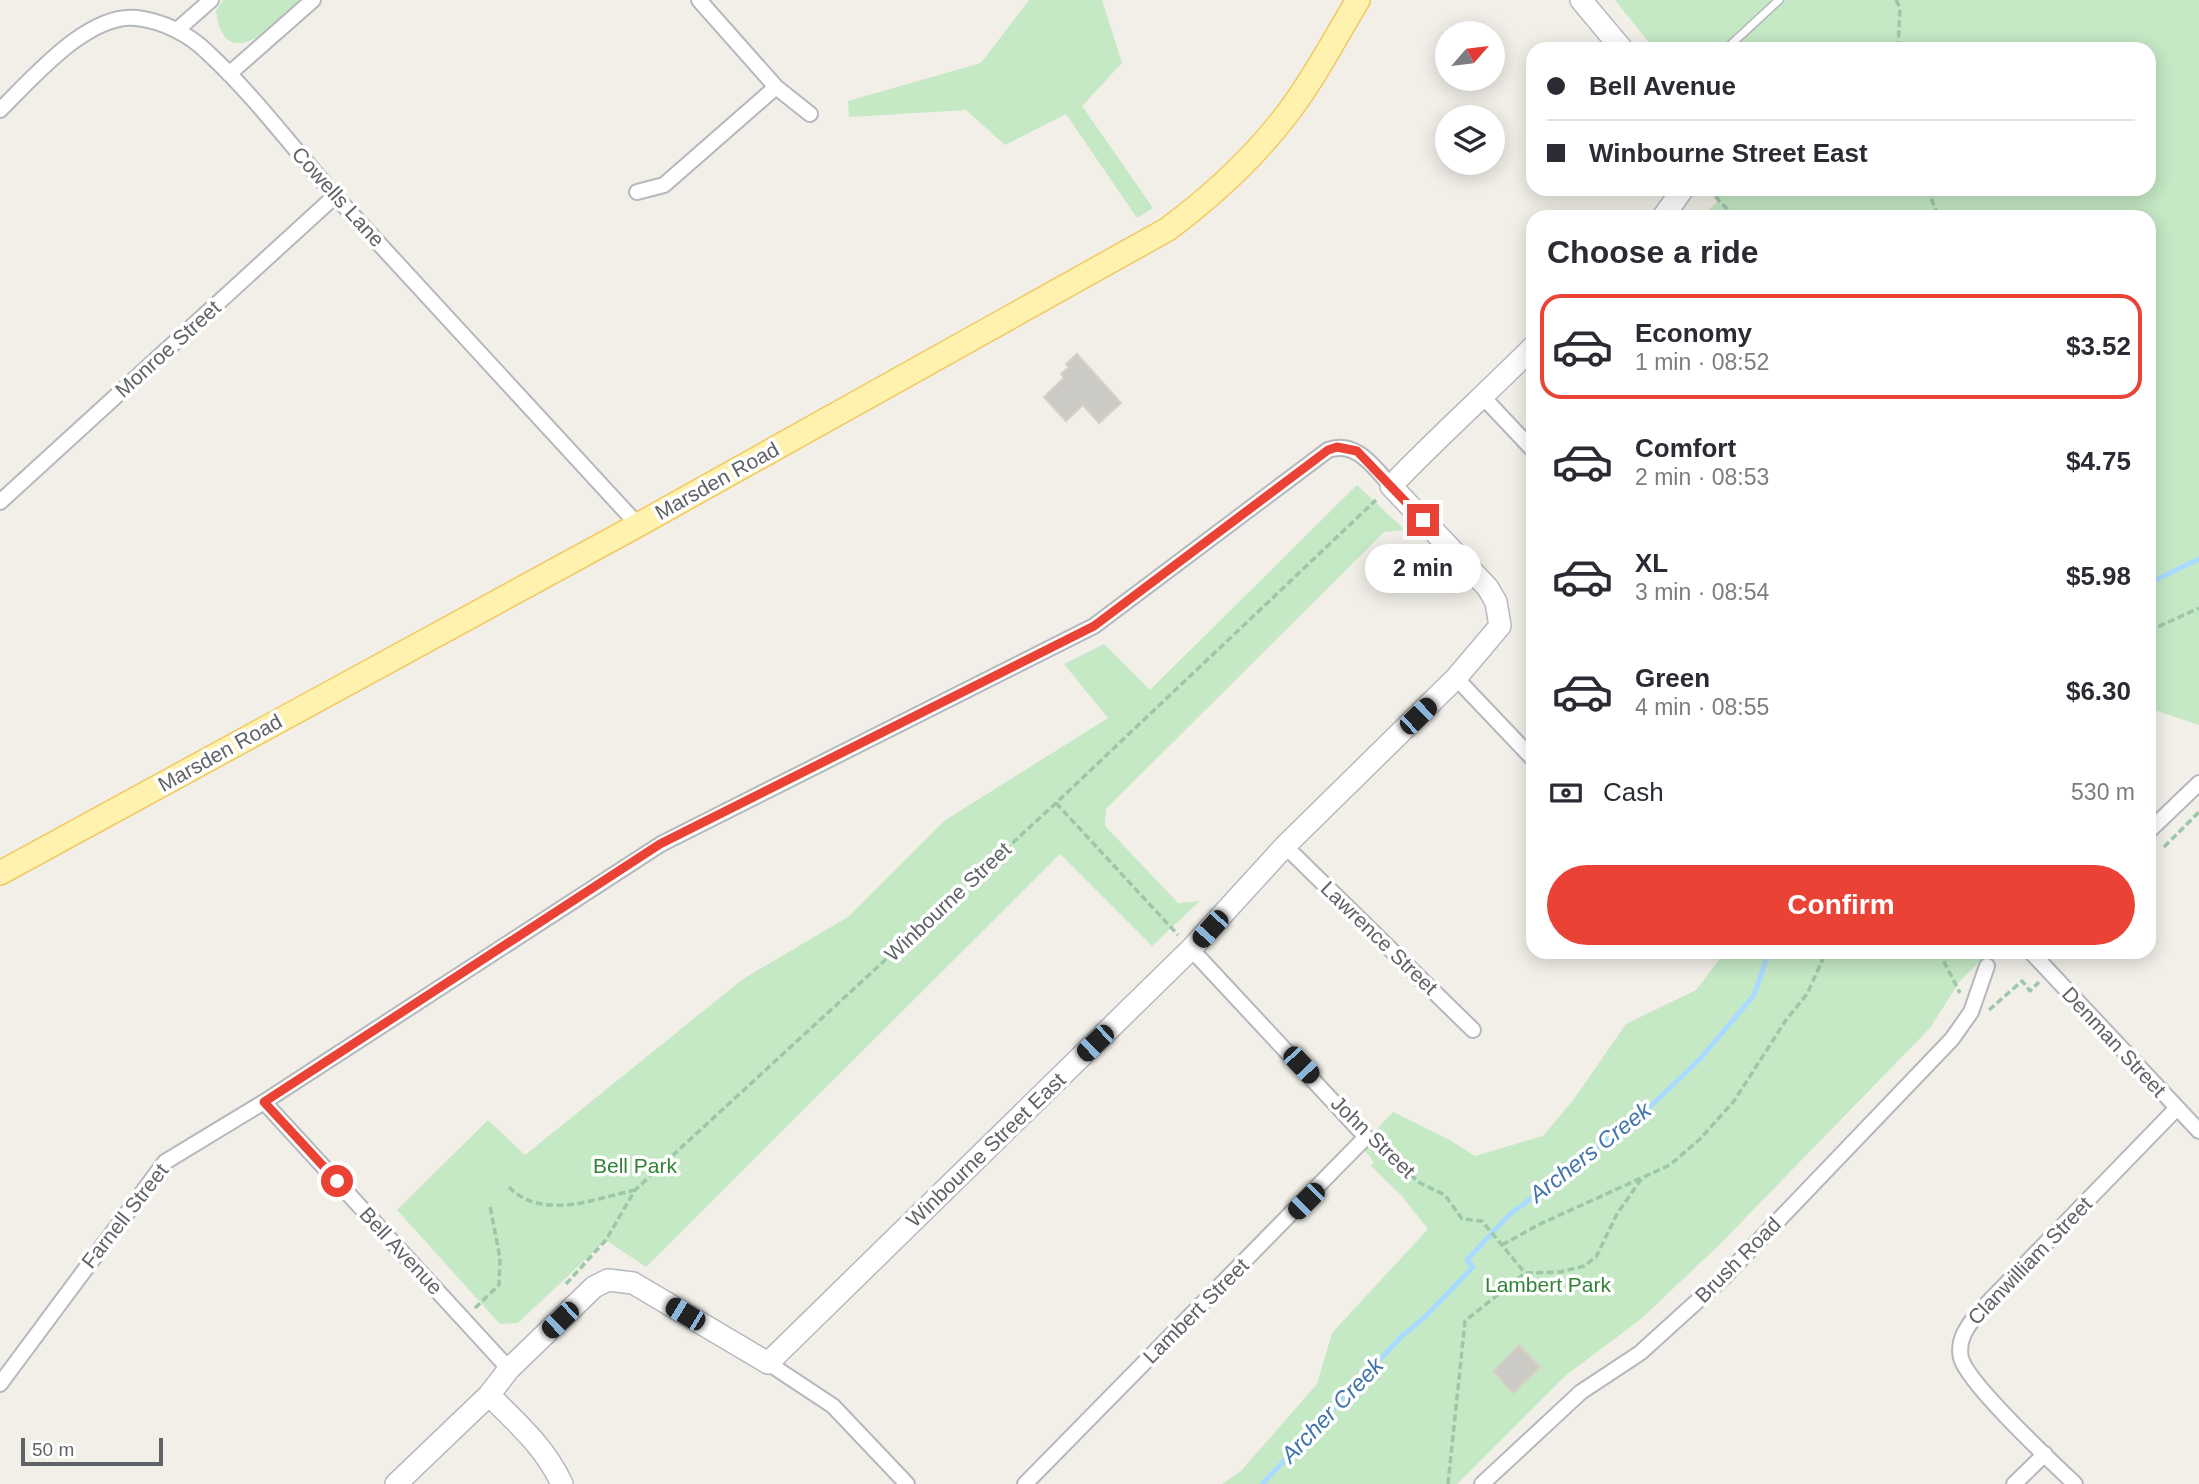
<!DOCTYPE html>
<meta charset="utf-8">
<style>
:root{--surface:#fff;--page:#f7f7f7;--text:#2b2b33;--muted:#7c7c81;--line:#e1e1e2;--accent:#ea4335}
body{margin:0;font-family:Arial,sans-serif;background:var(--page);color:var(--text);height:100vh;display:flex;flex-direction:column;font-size:26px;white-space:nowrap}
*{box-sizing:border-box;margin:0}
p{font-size:23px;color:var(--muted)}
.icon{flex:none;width:38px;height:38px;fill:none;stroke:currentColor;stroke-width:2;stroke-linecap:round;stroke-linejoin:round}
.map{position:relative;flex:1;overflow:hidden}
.sheet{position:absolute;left:1526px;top:210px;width:630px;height:749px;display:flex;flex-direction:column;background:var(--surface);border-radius:21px;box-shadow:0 4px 18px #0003}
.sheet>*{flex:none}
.banner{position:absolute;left:1526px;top:42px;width:630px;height:154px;border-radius:21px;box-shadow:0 4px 18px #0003;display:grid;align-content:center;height:154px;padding:0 21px;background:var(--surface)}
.needle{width:46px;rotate:62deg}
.controls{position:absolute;left:1435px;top:21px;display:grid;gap:14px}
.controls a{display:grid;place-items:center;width:70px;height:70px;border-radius:50%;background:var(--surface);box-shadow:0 4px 18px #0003;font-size:35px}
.scale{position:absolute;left:21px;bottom:18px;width:142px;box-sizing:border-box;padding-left:7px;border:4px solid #5f6368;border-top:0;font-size:19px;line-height:24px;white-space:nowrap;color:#5f6368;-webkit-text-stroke:5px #fff;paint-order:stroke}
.end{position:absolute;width:32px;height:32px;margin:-16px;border:9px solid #ea4335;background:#fff;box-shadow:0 0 0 4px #fff}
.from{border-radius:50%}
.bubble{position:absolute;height:49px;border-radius:24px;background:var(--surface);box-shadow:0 4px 18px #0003;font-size:23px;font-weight:700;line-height:49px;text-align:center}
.car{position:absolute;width:21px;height:42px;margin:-21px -10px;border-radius:9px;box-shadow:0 0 5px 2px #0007;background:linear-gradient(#222 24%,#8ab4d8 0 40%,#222 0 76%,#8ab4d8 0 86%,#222 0)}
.banner b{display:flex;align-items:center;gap:24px;height:66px;font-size:26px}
.banner b+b{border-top:2px solid var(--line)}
.banner i{width:18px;height:18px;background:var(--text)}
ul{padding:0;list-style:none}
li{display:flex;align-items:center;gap:21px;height:105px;margin:0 14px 10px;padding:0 7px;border:4px solid transparent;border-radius:21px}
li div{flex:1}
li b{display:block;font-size:26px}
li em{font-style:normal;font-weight:700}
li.on{border-color:var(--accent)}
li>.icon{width:63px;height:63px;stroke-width:1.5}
h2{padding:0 21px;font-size:32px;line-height:84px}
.pay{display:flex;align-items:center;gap:18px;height:77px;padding:0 21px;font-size:26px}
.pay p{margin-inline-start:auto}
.cta{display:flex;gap:14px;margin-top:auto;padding:14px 21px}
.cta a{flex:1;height:80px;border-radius:42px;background:var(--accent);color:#fff;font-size:28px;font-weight:700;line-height:80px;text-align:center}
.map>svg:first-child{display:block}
</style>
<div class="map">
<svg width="2199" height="1484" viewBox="0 0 2199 1484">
<rect width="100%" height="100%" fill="#f1efe8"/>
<path fill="#c5e8c5" d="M223,0H304C278,21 225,79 216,11Z
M1029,0H1102L1122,63L1082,106L1153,208L1137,218L1066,114L1005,145L966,110L849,117L848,101L981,63Z
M1615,0H2199V725L2149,708V217H1701L1718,201L1715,189H2149V49H1654Z
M1357,485L1405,530L1384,532L1106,809L1105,826L1178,903L1200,901L1152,946L1060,854L646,1267L606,1240L518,1323L500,1324L397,1210L488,1120L525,1155L743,979L848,917L944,821L1108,718L1064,664L1104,644L1150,690Z
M1725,952H1989L1960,981L1930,1028L1719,1245L1641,1319L1565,1376L1457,1484H1222L1241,1471L1317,1384L1332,1333L1428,1229L1401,1195L1371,1166L1374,1162L1361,1146L1393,1112L1448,1139L1475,1156L1543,1136L1574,1099L1626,1024L1696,990Z"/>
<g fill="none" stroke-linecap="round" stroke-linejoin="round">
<path stroke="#aadaff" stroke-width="5" d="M2149,583L2199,559
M1262,1484L1402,1336L1425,1317L1473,1267L1467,1260L1508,1216L1650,1107L1701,1058L1754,995L1769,952"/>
</g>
<path fill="#cccac5" stroke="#d6d1c6" stroke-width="2" d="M1077,354L1121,403L1099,423L1083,405L1066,421L1044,397L1064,378L1061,374L1069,367L1066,364Z
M1519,1345L1540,1367L1513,1393L1494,1371Z"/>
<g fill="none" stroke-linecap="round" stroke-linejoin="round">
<defs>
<path id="lane" d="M1726,49L1779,0"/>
<path id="street" d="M177,30L211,0
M229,74L313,0
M776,87L810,114
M0,110C32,79 88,12 137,18C162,21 189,34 207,52C255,96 294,150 337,198C437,308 538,415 638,525
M637,192L664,185L776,87L699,0
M1483,397L1533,450
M0,502L335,196
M1456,678L1533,759
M2149,831L2199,783
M1285,846L1473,1030
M2031,952L2199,1131
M264,1102L509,1369
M768,1363L833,1406L907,1484
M0,1384L165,1162L264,1102L661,844L1094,626L1328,450C1356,440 1374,467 1391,486
M1025,1484L1366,1137L1191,949
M1482,1484L1581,1392L1640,1353L1725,1276L1952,1039L1971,1012L1987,966
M2014,1484L2045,1454
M2075,1484C2052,1462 1968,1384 1961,1358C1957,1340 1967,1327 1977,1314L2176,1109"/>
<path id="secondary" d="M1581,0L1622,49
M1663,217L1683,189
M489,1395C517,1423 545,1447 562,1484
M396,1484L489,1395L509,1369L594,1287L608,1280L633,1283L768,1363L1191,949L1285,846L1456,678L1500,626L1496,602L1488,588L1391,486C1437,438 1486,394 1533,347"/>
<path id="primary" d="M0,873L638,525L1168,229C1212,196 1253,159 1287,114C1314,79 1335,38 1358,0"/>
</defs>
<use href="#lane" stroke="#b5b8bc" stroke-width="10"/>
<use href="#street" stroke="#b5b8bc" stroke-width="18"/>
<use href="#secondary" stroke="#b6babf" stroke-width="24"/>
<use href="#primary" stroke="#f2c960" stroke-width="26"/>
<path stroke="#9cc7a9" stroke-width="3.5" stroke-dasharray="7 3.5" stroke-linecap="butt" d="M1896,0L1900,8L1898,49
M1708,189L1735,217
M1927,189L1939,217
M2149,419L2152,415
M2149,631L2199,608
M1056,803L1178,935
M2164,847L2199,812
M1939,952L1960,993
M1989,1010L2022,981L2030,991L2039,982
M1379,1147L1420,1183L1445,1195L1462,1219L1482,1221L1525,1273
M509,1187C542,1221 594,1199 635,1190
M1502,1245L1540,1224L1670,1165L1700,1139L1734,1101L1786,1020L1807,994L1826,952
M566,1284L606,1240L635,1190L1056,803L1376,500
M475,1308L499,1285L500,1258L490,1206
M1448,1484L1465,1321L1525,1273L1560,1272L1584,1266L1596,1257L1617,1214L1642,1178"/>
<use href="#lane" stroke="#fff" stroke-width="7"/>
<use href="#street" stroke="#fff" stroke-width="14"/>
<use href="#secondary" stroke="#fff" stroke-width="21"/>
<use href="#primary" stroke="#fff2af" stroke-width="23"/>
</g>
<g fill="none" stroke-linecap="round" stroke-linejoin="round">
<path stroke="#ea4335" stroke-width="9" d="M337,1181L264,1102L660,844L1094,626L1328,450L1337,447L1357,451L1423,520"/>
</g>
<g text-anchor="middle" stroke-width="7" stroke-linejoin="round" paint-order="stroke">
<g font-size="21" fill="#5f6368" stroke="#fff">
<text transform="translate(338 197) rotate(48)" y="7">Cowells Lane</text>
<text transform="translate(168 349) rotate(-42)" y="7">Monroe Street</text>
<text transform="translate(717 481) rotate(-29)" y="7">Marsden Road</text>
<text transform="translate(220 753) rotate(-29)" y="7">Marsden Road</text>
<text transform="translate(948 902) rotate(-43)" y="7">Winbourne Street</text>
<text transform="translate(1379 938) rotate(44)" y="7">Lawrence Street</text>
<text transform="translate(2114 1042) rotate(47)" y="7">Denman Street</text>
<text transform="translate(1373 1137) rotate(44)" y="7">John Street</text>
<text transform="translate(986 1150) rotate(-44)" y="7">Winbourne Street East</text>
<text transform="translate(125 1216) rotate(-52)" y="7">Farnell Street</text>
<text transform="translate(401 1251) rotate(47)" y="7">Bell Avenue</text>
<text transform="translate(1738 1260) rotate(-45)" y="7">Brush Road</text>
<text transform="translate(2030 1261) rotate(-46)" y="7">Clanwilliam Street</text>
<text transform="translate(1196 1311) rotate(-45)" y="7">Lambert Street</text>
</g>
<g font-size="21" fill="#348238" stroke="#fff">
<text x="635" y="1173">Bell Park</text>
<text x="1548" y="1292">Lambert Park</text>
</g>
<g font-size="23" font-style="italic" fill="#4174aa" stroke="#fff">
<text transform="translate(1590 1152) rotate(-38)" y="8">Archers Creek</text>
<text transform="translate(1332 1410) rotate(-46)" y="8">Archer Creek</text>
</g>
</g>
</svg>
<div class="controls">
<a><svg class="needle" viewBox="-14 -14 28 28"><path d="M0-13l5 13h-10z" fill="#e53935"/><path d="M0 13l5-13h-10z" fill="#7c7c81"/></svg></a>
<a><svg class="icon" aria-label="layers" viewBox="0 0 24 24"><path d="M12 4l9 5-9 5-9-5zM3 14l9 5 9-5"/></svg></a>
</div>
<div class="scale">50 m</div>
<i class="end from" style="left:337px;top:1181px"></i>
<i class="end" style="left:1423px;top:520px"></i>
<div class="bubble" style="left:1365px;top:544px;width:116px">2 min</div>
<i class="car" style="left:1418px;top:716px;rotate:46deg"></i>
<i class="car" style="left:1210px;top:929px;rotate:222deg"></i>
<i class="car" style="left:1095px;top:1043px;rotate:226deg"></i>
<i class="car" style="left:1301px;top:1065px;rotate:137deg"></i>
<i class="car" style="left:1306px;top:1201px;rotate:225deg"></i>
<i class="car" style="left:685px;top:1314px;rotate:301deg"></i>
<i class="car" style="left:560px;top:1320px;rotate:226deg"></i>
<div class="banner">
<b><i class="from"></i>Bell Avenue</b>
<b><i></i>Winbourne Street East</b>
</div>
<section class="sheet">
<h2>Choose a ride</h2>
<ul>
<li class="on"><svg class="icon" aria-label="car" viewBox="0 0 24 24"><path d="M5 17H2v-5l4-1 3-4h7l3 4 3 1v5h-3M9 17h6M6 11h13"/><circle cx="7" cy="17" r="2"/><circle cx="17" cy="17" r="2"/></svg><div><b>Economy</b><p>1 min · 08:52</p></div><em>$3.52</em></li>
<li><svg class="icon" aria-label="car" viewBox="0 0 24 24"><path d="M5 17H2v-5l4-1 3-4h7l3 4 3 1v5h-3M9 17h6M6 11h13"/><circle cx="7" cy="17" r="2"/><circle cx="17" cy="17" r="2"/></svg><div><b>Comfort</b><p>2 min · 08:53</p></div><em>$4.75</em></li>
<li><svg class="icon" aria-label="car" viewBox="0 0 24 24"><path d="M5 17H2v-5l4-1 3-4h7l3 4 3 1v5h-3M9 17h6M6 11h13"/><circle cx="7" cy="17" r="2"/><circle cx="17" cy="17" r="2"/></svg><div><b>XL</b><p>3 min · 08:54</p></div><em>$5.98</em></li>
<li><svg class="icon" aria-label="car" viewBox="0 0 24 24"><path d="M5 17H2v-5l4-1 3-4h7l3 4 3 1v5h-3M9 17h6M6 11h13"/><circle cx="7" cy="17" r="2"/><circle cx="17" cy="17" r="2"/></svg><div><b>Green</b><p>4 min · 08:55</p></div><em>$6.30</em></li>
</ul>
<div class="pay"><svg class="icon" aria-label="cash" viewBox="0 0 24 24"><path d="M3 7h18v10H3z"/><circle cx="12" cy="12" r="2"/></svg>Cash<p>530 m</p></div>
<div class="cta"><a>Confirm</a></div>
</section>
</div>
